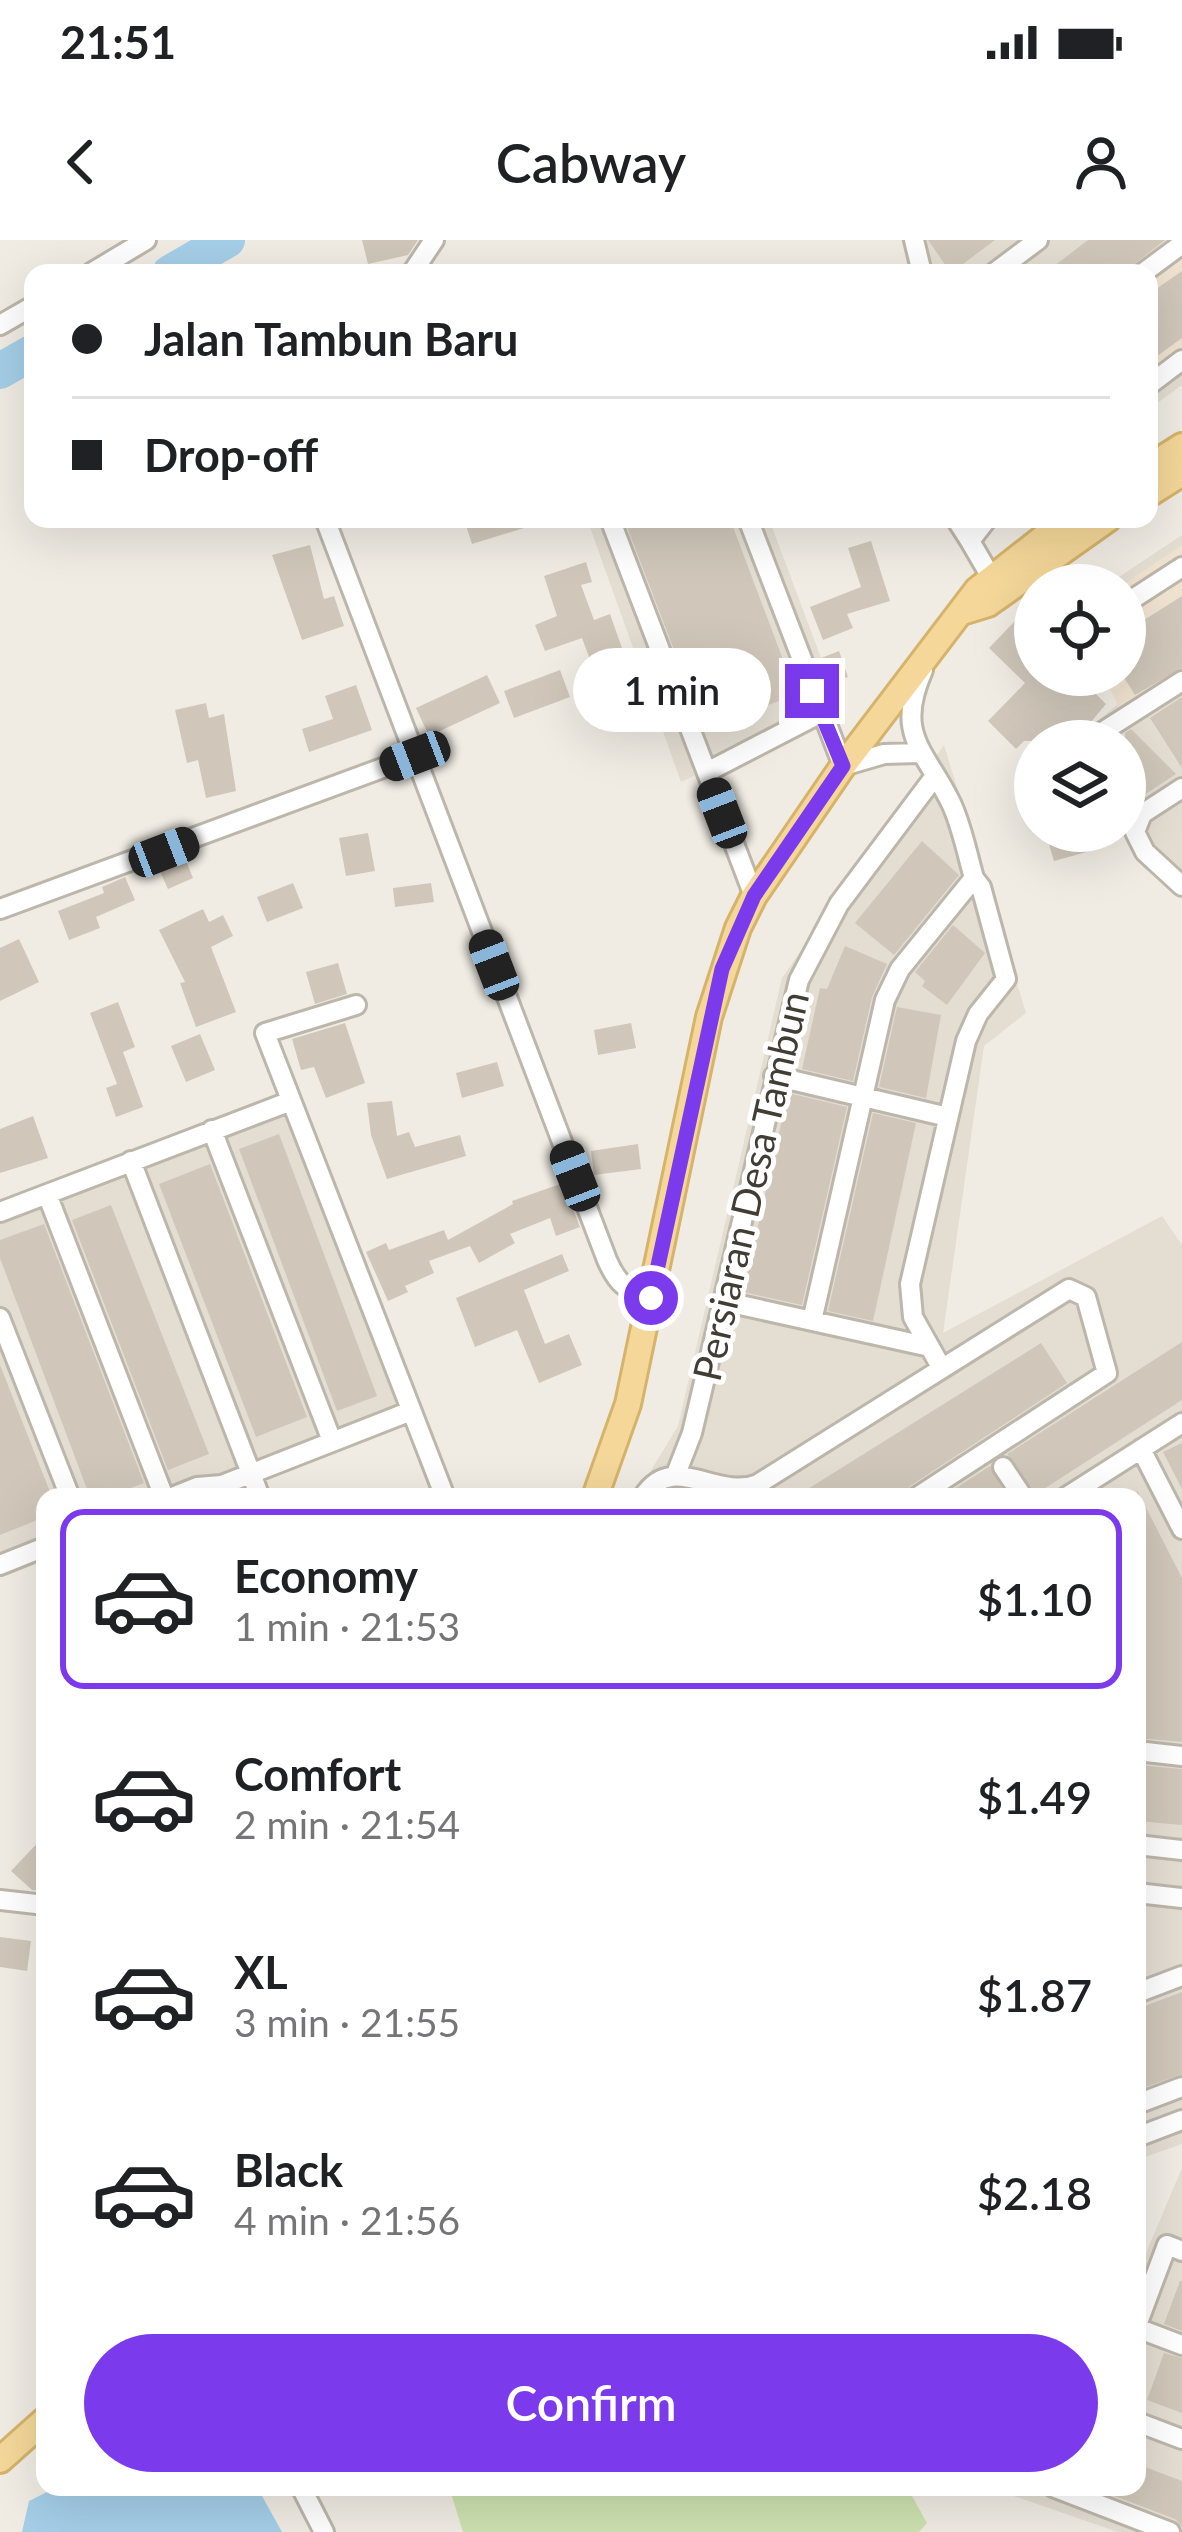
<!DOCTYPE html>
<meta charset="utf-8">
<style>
:root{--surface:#fff;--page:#f2f2f2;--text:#202124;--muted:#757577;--line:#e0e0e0;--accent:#7c3aed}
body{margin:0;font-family:Lato,sans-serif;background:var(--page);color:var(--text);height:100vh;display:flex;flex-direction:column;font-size:45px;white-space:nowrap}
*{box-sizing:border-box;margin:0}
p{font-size:39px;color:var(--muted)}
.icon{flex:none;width:66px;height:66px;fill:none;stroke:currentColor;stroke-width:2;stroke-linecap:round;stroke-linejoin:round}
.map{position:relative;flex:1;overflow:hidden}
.sheet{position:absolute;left:36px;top:1248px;width:1110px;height:1008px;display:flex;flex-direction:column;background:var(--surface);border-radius:24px;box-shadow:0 12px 48px #0002}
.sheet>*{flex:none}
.banner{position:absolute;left:24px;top:24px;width:1134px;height:264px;border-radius:24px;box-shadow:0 12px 48px #0002;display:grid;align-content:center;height:264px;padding:0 48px;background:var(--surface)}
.fabs{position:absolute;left:1014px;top:324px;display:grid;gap:24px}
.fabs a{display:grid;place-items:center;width:132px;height:132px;border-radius:50%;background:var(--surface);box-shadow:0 12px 48px #0002;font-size:60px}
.end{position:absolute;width:54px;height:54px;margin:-27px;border:15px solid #7c3aed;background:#fff;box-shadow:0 0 0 6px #fff}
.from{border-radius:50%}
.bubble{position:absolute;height:84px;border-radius:42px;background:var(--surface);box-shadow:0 12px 48px #0002;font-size:39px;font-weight:600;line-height:84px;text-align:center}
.car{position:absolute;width:36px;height:72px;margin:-36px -18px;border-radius:15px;box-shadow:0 0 9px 3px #0007;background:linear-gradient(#222 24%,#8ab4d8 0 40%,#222 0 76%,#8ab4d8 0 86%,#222 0)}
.banner b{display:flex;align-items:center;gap:42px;height:114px;font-size:45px}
.banner b+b{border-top:3px solid var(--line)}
.banner i{width:30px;height:30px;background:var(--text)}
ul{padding:21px 0 0;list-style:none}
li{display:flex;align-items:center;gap:36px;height:180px;margin:0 24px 18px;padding:0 24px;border:6px solid transparent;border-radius:24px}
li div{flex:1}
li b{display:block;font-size:45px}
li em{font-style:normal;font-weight:600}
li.current{border-color:var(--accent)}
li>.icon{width:108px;height:108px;stroke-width:1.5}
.primary-button{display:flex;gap:24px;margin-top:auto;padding:24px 48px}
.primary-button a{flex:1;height:138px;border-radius:72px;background:var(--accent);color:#fff;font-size:48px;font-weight:600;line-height:138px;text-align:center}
.status{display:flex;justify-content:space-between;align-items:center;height:84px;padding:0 60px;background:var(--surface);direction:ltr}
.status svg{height:33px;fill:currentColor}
header{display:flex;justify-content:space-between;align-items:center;height:156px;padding:0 48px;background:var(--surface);font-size:54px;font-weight:600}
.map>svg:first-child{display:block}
</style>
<div class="status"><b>21:51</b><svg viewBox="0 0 49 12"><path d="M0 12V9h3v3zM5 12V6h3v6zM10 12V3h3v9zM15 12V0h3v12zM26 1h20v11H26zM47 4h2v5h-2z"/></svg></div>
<header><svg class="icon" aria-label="back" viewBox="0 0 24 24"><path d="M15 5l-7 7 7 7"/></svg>Cabway<svg class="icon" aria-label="person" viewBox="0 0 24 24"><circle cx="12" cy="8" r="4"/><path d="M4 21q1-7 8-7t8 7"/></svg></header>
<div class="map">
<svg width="1182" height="2292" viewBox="0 0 1182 2292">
<rect width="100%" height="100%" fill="#f0ece4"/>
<path fill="#e3ddd2" d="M902,0H1182V145L1149,169V33H909Z
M587,279H769L839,466L681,542Z
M1182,295V654L1125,576V501H1075L1119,463L1104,435H1125V345H1107Z
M944,505L1026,773L984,806L943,1093L1162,976L1182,1005V1904L1137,1920V1257H635L678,1186L782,738Z
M296,862L411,1171L194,1257H45V1317L0,1334V973Z
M1182,1928V2292H1118L988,2247H1137V2034Z"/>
<path fill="#f0e2d0" d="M1182,2V119L1149,144V33Z
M1182,305V438L1122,475L1104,435H1125V345H1122Z"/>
<path fill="#cce1b0" d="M449,2247H907L927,2283L919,2292H463Z"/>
<path fill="#a5cee8" d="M57,2247H257L282,2292H22L29,2261Z"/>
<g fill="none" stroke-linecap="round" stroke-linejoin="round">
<path stroke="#a5cee8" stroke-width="36" d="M170,33L227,0
M0,131L33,112"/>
</g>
<path fill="#d0c7ba" d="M362,0H418L408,15L368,24Z
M928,0H995L951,33Z
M1088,0H1165L1123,33H1045Z
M1182,31V98L1149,122V54Z
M464,279H540V283L472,304Z
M624,279H730L796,454L705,491Z
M871,301L890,361L847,374L853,388L823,400L810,367L861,347L848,308Z
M310,305L324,359L334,356L344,386L302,400L272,315Z
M586,322L592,342L581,345L594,380L610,374L624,414L592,425L582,398L545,411L535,385L557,376L544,336Z
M1182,356V428L1135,455L1125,439V392Z
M1035,360V435H1112L1095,453L1106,464L1075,501H1024L1016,509L988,481L1025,443L989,408Z
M839,411L848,437L830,443L821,418Z
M560,430L570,457L514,478L504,451Z
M487,435L500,463L429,496L416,468Z
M356,445L372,490L309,512L302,489L333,479L325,456Z
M1182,457V528L1150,478Z
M206,463L209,478L224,474L236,551L206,558L198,520L187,523L175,470Z
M1131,489L1176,534L1132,563L1125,552V493Z
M1045,591H1101L1105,607L1054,621Z
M368,593L375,631L346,636L339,598Z
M922,601L959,635L894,715L855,683Z
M184,616L193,638L168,649L158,627Z
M125,637L135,660L96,677L100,688L69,700L58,671L104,653L102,647Z
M293,643L303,668L267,682L257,657Z
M431,643L434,662L395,667L393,648Z
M203,669L209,682L223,675L233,696L211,707L236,772L196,787L180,743L185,742L159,690Z
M953,685L985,713L947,765L922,746L925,741L915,732Z
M19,699L39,742L0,761V708Z
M845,706L887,724L872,757L853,841L802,829L820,748L827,749Z
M338,723L347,754L315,764L306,732Z
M118,762L135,807L123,812L143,867L116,877L106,848L117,844L90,773Z
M897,767L941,775L926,858L879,847Z
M345,783L365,843L326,858L314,827L301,830L292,799Z
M631,783L636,808L598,815L594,790Z
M200,794L215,830L186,842L171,806Z
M497,822L504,846L462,858L456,833Z
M788,853L847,867L802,1065L743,1052Z
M392,861L397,896L409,892L415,907L460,895L466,916L387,939L371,895L367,863Z
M873,873L916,883L873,1081L828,1071Z
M33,876L48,918L0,933V889Z
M279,894L377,1156L337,1171L239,909Z
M638,904L641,929L594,935L591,911Z
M210,924L307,1177L256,1197L159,944Z
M563,943L580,987L556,996L550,978L510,994L515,1003L479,1023L470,1006L429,1021L434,1033L405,1046L408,1052L388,1061L366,1012L386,1003L389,1010L444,990L448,1000L513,964L512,961Z
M111,965L209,1214L168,1230L72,980Z
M44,984L144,1243L106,1257H90L0,1018V1000Z
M562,1014L569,1031L524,1050L545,1104L569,1094L582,1125L539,1143L517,1090L475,1107L456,1058Z
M1182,1102V1160L1036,1254L1007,1214Z
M1041,1103L1067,1143L910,1246L904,1257H795Z
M0,1125L52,1257H45V1277L0,1295Z
M1182,1203V1249L1163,1212Z
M990,1226L1007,1257H942Z
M1137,1250L1182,1338V1502L1137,1498Z
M1137,1525L1182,1529V1585L1137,1581Z
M45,1595V1651L32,1650L11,1631Z
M0,1697L31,1701L27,1731L0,1727Z
M1182,1752V1834L1137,1850V1769Z
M1180,2041H1182V2091L1164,2084Z
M1164,2113L1182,2118V2173L1147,2160Z
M1137,2224L1182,2241V2287L1175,2279L1091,2247H1137Z"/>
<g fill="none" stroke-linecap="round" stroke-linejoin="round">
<defs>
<path id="minor" d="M914,0L922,33
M91,33L146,0
M412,33L434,0
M994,33L1038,0
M1143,33L1182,4
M0,85L33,66
M1149,145L1182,120
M325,279L607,1020C618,1045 626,1050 651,1058
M610,279L754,656
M748,279L843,526L884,514L919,513
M956,279L970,301
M987,279L970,301L991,337
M1125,364L1182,327
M923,430C894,495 925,510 951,563C962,586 967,614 974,638L981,647L1006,739L978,774L966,801L910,1044L913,1077L941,1127
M1088,501L1182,441
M707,532L821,473
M1182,548L1142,574L1135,592L1145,612L1182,646
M0,669L415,516
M356,765L265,793L445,1257
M774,836L948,877
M212,890L332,1201
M131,921L260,1257
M47,954L164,1257
M0,972L291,861
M722,1061L930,1107
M0,1078L70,1257
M812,1081L885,760L900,729L974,638
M1141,1209L1182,1289
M1003,1227L1023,1257
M676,1234L692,1193L799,740L839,664L935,536
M172,1257L197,1247L222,1245L411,1171
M643,1257C673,1210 716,1261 758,1244L1069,1049L1086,1057L1107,1133L917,1257
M1066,1257L1182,1183
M0,1325L45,1307
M1137,1511L1182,1516
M1137,1605L1182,1610
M1137,1653L1182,1658
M0,1660L45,1665
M1137,1753L1182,1736
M1137,1864L1182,1847
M1137,1897L1182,1880
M1137,2085L1167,2005L1182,2011
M1137,2088L1182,2105
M1137,2182L1182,2199
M301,2247L324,2292
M1053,2247L1170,2292"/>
<path id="major" d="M1149,227L1182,206
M1149,254L1182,233
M962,372L988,364L1108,279
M595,1257L628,1164L709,777L738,688L754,656L843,526L977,350L1067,279
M0,2220L45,2180"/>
</defs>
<use href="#minor" stroke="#bdb6aa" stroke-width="24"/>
<use href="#major" stroke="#d6b36b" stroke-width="30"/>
<use href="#minor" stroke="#fff" stroke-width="18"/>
<use href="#major" stroke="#f4d799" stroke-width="24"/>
</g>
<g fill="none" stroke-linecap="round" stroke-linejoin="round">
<path stroke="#7c3aed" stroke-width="15" d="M651,1058L722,729L754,656L843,526L812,451"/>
</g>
<g text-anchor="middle" stroke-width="10" stroke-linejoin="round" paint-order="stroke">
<g font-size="39" fill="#413c34" stroke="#fff">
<text transform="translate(751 946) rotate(-77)" y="14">Persiaran Desa Tambun</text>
</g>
</g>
</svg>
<div class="fabs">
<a><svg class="icon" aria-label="locate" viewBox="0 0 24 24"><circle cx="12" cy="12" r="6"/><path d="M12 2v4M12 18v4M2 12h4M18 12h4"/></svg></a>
<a><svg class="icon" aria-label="layers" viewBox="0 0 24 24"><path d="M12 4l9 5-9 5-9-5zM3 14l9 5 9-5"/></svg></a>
</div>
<i class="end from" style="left:651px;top:1058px"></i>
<i class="end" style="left:812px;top:451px"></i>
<div class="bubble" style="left:573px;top:408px;width:198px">1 min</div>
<i class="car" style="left:415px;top:516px;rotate:249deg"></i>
<i class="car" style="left:722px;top:573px;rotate:339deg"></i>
<i class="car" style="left:164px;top:612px;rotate:69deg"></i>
<i class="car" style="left:494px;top:725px;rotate:339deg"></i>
<i class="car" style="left:575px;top:936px;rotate:339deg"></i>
<div class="banner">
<b><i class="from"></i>Jalan Tambun Baru</b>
<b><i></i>Drop-off</b>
</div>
<section class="sheet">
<ul>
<li class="current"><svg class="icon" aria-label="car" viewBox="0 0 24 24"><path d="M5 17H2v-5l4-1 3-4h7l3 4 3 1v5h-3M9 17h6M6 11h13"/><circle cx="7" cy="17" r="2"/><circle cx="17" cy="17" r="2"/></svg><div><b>Economy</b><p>1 min · 21:53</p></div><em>$1.10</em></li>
<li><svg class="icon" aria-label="car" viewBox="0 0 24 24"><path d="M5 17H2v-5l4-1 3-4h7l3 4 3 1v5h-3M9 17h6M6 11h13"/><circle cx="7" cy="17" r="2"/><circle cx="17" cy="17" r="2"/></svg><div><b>Comfort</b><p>2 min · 21:54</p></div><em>$1.49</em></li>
<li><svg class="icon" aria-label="car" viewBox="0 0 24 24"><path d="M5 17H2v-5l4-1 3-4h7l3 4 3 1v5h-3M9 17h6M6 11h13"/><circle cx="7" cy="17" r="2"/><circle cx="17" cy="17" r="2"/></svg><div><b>XL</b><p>3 min · 21:55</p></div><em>$1.87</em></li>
<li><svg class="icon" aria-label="car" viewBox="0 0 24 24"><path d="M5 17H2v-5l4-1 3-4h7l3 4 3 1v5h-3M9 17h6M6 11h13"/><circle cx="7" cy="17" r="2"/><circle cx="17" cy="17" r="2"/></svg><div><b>Black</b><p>4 min · 21:56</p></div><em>$2.18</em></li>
</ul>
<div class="primary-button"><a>Confirm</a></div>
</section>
</div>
